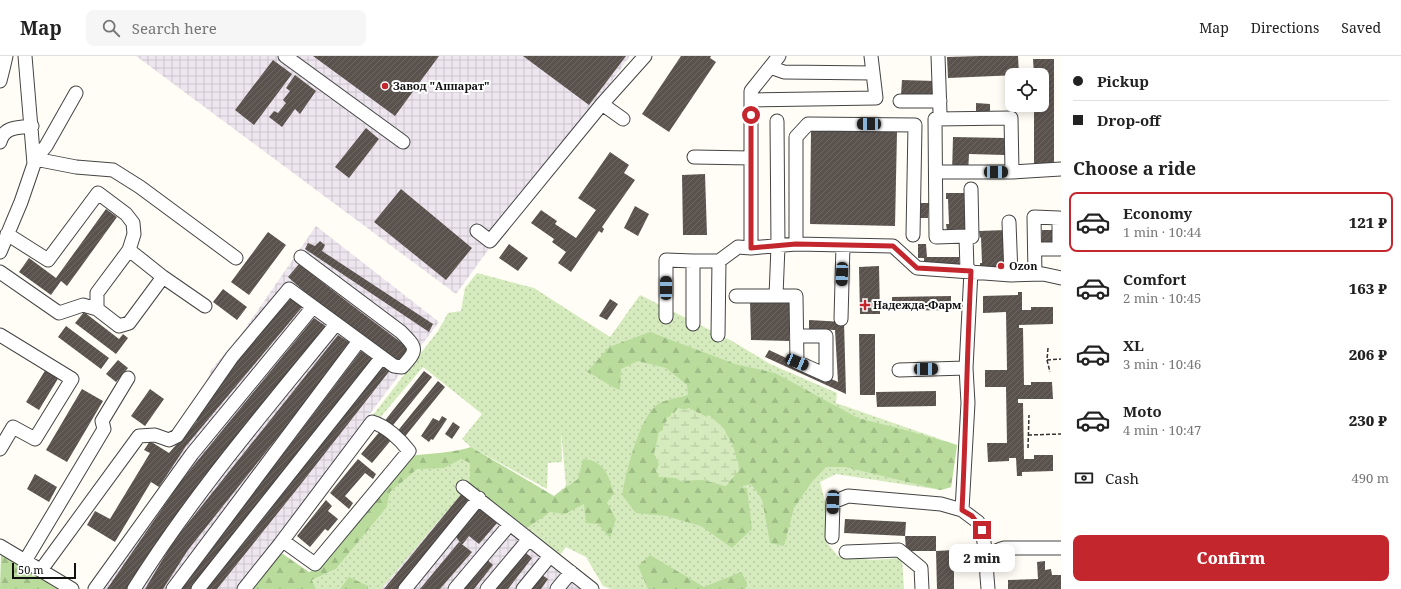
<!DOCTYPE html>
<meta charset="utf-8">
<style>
:root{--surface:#fff;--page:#f6f6f6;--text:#222;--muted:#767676;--line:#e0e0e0;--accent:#c4262e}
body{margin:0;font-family:"Noto Serif",serif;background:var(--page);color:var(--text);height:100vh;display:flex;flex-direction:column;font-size:15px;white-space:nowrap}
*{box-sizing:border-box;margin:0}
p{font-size:13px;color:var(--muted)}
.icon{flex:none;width:22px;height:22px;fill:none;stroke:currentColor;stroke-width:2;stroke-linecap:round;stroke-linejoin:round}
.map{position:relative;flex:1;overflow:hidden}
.drawer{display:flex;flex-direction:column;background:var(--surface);width:340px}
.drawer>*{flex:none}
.hud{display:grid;align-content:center;height:88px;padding:0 12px;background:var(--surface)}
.fabs{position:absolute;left:1005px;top:12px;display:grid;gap:8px}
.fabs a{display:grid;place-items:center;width:44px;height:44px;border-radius:8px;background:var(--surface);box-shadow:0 2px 10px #0003;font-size:20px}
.scale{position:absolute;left:12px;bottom:10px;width:64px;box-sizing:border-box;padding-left:4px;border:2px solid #111;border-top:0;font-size:11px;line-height:14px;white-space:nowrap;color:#111;-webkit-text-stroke:3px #fff;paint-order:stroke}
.end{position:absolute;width:18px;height:18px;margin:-9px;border:5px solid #c4262e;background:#fff;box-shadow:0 0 0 2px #fff}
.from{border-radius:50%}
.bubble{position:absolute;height:28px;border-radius:8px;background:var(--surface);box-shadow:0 2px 10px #0003;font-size:13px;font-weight:800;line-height:28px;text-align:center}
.car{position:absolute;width:12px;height:24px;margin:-12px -6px;border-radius:5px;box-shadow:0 0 3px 1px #0007;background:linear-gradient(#222 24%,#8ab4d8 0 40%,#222 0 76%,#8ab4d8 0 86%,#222 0)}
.hud b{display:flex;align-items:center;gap:14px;height:38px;font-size:15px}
.hud b+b{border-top:1px solid var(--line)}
.hud i{width:10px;height:10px;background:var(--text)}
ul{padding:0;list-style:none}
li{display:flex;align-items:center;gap:12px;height:60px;margin:0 8px 6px;padding:0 4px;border:2px solid transparent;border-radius:8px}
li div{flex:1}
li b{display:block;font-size:15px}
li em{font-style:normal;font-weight:800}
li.on{border-color:var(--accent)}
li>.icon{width:36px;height:36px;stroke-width:1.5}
h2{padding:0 12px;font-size:18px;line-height:48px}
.pay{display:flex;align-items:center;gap:10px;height:44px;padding:0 12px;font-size:15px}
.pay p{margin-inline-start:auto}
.cta{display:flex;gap:8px;margin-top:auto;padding:8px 12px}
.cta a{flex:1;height:46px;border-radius:8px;background:var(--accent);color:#fff;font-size:16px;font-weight:800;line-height:46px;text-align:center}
header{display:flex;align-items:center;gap:24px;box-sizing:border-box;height:56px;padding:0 20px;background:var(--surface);border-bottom:1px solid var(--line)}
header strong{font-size:19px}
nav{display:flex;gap:22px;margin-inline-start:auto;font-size:14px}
.search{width:280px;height:36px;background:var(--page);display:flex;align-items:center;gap:10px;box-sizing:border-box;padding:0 14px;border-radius:8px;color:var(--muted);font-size:15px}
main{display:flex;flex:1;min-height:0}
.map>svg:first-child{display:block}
</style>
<header>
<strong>Map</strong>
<div class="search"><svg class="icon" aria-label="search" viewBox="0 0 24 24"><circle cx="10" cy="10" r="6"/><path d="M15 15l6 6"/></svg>Search here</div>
<nav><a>Map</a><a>Directions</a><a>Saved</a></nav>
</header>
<main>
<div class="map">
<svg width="1061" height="533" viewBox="0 0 1061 533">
<defs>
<pattern id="industrial-grid" width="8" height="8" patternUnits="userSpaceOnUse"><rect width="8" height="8" fill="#eee6ef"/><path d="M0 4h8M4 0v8" fill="none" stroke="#cbc4cc"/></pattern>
<pattern id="grass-dots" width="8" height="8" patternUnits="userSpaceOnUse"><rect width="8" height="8" fill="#d5ebbd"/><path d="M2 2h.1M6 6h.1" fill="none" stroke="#b6c8a1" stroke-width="1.8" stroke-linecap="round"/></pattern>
<pattern id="forest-firs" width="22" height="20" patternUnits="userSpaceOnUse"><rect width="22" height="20" fill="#b9dc9c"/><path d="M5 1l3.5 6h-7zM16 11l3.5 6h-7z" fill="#9ebc85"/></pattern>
<pattern id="wetland-marsh" width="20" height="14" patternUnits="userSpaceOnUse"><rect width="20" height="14" fill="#d5ebbd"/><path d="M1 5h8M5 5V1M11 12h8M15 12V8" fill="none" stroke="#b6c8a1"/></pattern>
<pattern id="building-hatch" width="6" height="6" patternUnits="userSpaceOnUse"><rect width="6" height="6" fill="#5a524d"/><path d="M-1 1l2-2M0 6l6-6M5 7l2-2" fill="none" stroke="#6d6662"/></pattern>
</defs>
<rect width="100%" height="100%" fill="#fffdf5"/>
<path fill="url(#industrial-grid)" d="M136,0H630L456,238Z
M316,170L439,266L238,533H97L183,392L192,359L211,314L242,277Z
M470,428L555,493L594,533H381Z"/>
<path fill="url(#grass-dots)" d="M477,217L534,232L610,281L640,239L732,285L770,308L837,337L836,347L957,389L951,431L941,434L836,418L820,426L826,449L827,487L838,500L873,504L902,502L904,533H611L603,530L586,501L566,491L560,499L527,472L554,440L566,430L561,374L562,406L548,407L547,433L471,391L462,383L482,358L423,311L378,364L373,359L438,275L448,257L461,255L465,232Z
M461,402L470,407V428L381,533H316L312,524L336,513L387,451L390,436L416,413Z"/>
<path fill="url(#forest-firs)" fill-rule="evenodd" d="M650,276L735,308L775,317L858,362L909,375L957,389L951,431L941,434L845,411H826L811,427L794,452L784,490L770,487L762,443L751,428L739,431L747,432L752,473L732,492L701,470L666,460L636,457L622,439C626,417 639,361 658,348C666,343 679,342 688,339L687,329L666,312L638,305L621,313L620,334C608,330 599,321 587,316L609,291ZM689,352L721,369L733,389L739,414L725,430L696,422L659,408L674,357Z
M471,391L554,440L578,423L583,403C605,405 608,419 614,437L607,447L616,463L610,482L598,468L586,467L584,448L565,458L550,456L527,472L470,428V407L461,403L444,412L417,413L390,436L387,451L336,513L312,524L316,533H250L280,496L309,516L316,513L410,400C430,397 453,397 471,391Z
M1,499L60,533H0Z
M650,499L704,531L741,516L747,527L745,533H648L638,510Z
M349,521L368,530V533H340Z"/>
<path fill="url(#wetland-marsh)" d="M678,352L686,354L689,352L695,358L700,357L706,361L709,359L725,374L728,387L733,389V402L738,405L739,414L726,430C710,424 699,422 682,426L676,422L659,421L656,415L659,408L654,398L659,376L663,374V368L667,365L666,362L671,360V357H674Z"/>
<path fill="url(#building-hatch)" d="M313,0H439L395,60Z
M523,0H626L589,49Z
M681,0H711L710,2L716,6L669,76L642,58Z
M980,0H1018L1019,19L948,22L947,1Z
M1033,3H1054V109H1034V49H1042V19H1034Z
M273,4L292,18L254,69L235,54Z
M295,19L316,35L300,58L295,53L282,71L269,61L274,55L278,57L286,47L283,44L290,35L286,32Z
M902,24L935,25L934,40L901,39Z
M976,47L990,48V55H976Z
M366,72L379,83L349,122L335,111Z
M811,74L897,76L895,170L810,168Z
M953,81L1005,82V99L969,98L968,118L952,117Z
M610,96L629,109L624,117L635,124L602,171L604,173L602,177L599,175L571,216L558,207L566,196L552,186L554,183L531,167L541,154L557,165L555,168L576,182L596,154L578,142Z
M705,118L707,179H683L682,119Z
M401,133L472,192L446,224L374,166Z
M946,137H973L974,175H947L946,168H949L948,143H946Z
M920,147H929L928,162H919Z
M635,150L649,158L638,180L624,172Z
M106,153L117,161L67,230L61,225L51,239L19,216L29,202L56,222Z
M1006,174L1007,212L980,213V207H982L981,181L980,182L979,175Z
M1042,174H1056L1057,192H1042Z
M268,176L286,189L249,239L231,226Z
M320,185L325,189L322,195L433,268L429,276L305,193L308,187L315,190Z
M509,188L528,202L518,215L499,202Z
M918,188H926L927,201H959V210H924V202H918Z
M299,208L345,244L411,294L399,307L328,257L288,221Z
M879,210L880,258H860L859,211Z
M223,233L247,251L237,264L213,246Z
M1018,236H1022V254H1031V251H1053V268L1019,269V272H1023L1024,329H1031V326H1052L1053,343H1018V347H1023L1024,403H1034V399H1053V415L1022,416V420H1017L1016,402H1009V405L988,406L987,387H1007L1006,331H985V314H1007L1006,256L983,257V240L1018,239Z
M289,238L303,250L186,390L159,431L151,426L115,486L87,469L95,455L110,463L150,397L144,394L150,385L169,397L197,365L194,361L227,314Z
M951,240V254L892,255V241Z
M610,243L618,248L607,264L599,260Z
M750,245H789V285L751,284Z
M84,256L119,283L123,278L128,282L116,298L75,267Z
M314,262L327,271L128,533H107L181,425Z
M809,264L844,266L846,338L765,301L769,294L838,326L835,274L809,273Z
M66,270L109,302L101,313L58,281Z
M859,278H875V339H860Z
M338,279L352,288L297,361L285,372L188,494L163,533H145L173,486Z
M361,295L375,305L194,533H175L184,519L290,389Z
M118,304L128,312L116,326L106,318Z
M383,308L391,313L297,433L217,533H205L252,477Z
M46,313L59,321L39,354L26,346Z
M424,315L432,321L390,373L383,367Z
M438,325L445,331L403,383L396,377Z
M82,333L103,345L67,406L46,394Z
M150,333L164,343L145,370L131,360Z
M936,335V350L877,351L876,336Z
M442,360L447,363L433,384L431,383L429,386L421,380L433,362L439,365Z
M453,366L460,371L452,383L445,378Z
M381,374L392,383L372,407L361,398Z
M358,403L376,418L373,423L365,417L345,440L353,447L349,453L330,437Z
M35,418L57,431L49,446L27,433Z
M463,436L472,442L398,533H384Z
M326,444L332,450L328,455L338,463L328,475L325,473L310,491L297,480Z
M478,451L497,467L479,488L469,480L462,489L456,481Z
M845,463L906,466L905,480L844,477Z
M905,480H936V495L954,494V533H937L936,495H906Z
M459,486L472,496L440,533H420Z
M520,492L532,502L508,533H487Z
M482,499L493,509L474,533H453Z
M1045,505V514L1051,513L1052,519H1061V533H1008V524L1038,523L1037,506Z
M536,515L548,523L541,533H522Z"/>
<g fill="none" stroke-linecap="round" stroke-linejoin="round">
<defs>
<path id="minor" d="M285,0L403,86
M938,0L940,57
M770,11L784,16L873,17
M0,12L3,13L0,25
M3,13L6,0
M751,44L876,42L871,0
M900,45H940
M623,63L602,48L645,0
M0,86C4,70 18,72 32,70
M694,101L751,102
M35,103L76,111L113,114L140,131L236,202
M35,103L46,90L76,37
M936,116H1012L1011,62L935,63L936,181L966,180L967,214
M1012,116L1061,113
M1009,166L1011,219
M477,175L490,185L602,48
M7,178L48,204L98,137L126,158L133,167L134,178L129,194L97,237V253L119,270L129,267L163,221L129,194
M966,180L972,181L971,133
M796,188V81L808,68L915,69L913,179
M751,192V35L779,0
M0,196L21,146L34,108L25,0
M0,216L59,257L83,249L97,253
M1035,218L1034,161L1059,162V193H1035
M163,221L205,250
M736,240H796L797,306L826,319V280H797
M776,240L778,190L777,65
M666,261V204L693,205
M841,263L843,189
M693,268V205H719L738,191L751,192L796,188L893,190L917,212L1011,219L1043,218L1061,222
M0,279L72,323L35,383L13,371L0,393
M718,279L719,205
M899,314L966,312
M463,431L592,533
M962,454L968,347L966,312L971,215
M832,481L833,446L848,440L941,448L962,454L978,466L982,474L987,505
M0,490L72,533
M846,496L899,494L921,512L922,533
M25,505L104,373L102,365L128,322
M41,514L139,380L155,379L169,384L177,380L232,301L289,233L394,310L402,311C418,294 417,292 401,276L301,201
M95,533L192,398L313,251
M134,533C193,439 266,354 336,268
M173,533L359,285
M198,533L382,301
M244,533L280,488L372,366C386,370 400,383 409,395L315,508L283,485
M405,533L479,442
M455,533L510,468
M487,533L529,483
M523,533L550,500
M557,533L571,516
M988,533C987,514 981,498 1004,492H1061"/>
</defs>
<use href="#minor" stroke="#444" stroke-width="15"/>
<path stroke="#333" stroke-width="1.5" stroke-dasharray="4 2" stroke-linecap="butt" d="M1048,292L1047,304L1050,316
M1047,304L1061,303
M1028,379L1061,378
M1028,392L1029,359"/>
<use href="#minor" stroke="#fff" stroke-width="13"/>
</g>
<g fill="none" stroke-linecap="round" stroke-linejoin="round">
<path stroke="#c4262e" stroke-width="5" d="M751,59V192L796,188L893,190L917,212L971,215C967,295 966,374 962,454L972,460L982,474"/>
</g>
<g fill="#c4262e" stroke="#fff" stroke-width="1.5">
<circle cx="385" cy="30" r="4"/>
<circle cx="1001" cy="210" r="4"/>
<path d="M863 243h4v4h4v4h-4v4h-4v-4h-4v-4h4z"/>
</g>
<g text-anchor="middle" stroke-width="4" stroke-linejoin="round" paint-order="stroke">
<g font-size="11" font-weight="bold" fill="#111" stroke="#fff" text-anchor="start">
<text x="393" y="34">Завод "Аппарат"</text>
<text x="1009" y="214">Ozon</text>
<text x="873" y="253">Надежда-Фарм</text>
</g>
</g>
</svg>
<div class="fabs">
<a><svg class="icon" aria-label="locate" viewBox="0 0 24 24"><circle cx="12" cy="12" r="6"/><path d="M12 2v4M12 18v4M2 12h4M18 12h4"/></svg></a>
</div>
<div class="scale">50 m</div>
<i class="end from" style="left:751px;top:59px"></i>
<i class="end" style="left:982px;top:474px"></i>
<div class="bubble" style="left:949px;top:488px;width:66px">2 min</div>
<i class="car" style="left:869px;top:68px;rotate:270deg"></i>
<i class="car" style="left:996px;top:116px;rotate:90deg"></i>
<i class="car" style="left:842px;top:218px;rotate:182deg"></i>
<i class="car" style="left:666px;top:232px;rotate:0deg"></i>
<i class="car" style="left:797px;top:306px;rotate:113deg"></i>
<i class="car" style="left:926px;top:313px;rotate:89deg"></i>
<i class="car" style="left:833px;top:446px;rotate:182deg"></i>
</div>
<section class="drawer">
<div class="hud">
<b><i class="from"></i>Pickup</b>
<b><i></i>Drop-off</b>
</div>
<h2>Choose a ride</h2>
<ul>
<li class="on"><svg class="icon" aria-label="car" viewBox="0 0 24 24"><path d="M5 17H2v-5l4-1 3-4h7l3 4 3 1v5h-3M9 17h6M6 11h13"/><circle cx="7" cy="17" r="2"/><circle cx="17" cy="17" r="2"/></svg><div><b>Economy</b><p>1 min · 10:44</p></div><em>121 ₽</em></li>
<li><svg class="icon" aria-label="car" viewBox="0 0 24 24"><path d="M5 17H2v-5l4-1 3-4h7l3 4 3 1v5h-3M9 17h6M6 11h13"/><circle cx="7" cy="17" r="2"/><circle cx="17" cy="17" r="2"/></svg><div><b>Comfort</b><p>2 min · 10:45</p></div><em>163 ₽</em></li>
<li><svg class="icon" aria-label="car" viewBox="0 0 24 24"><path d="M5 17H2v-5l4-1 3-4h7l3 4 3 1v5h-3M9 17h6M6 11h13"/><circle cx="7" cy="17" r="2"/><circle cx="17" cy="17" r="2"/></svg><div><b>XL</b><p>3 min · 10:46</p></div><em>206 ₽</em></li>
<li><svg class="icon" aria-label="car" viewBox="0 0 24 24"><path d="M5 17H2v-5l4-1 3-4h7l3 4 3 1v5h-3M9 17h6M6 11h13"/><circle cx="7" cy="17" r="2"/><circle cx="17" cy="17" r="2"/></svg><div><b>Moto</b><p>4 min · 10:47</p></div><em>230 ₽</em></li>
</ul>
<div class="pay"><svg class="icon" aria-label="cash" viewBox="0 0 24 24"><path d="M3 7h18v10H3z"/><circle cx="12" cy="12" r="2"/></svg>Cash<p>490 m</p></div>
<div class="cta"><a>Confirm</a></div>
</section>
</main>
